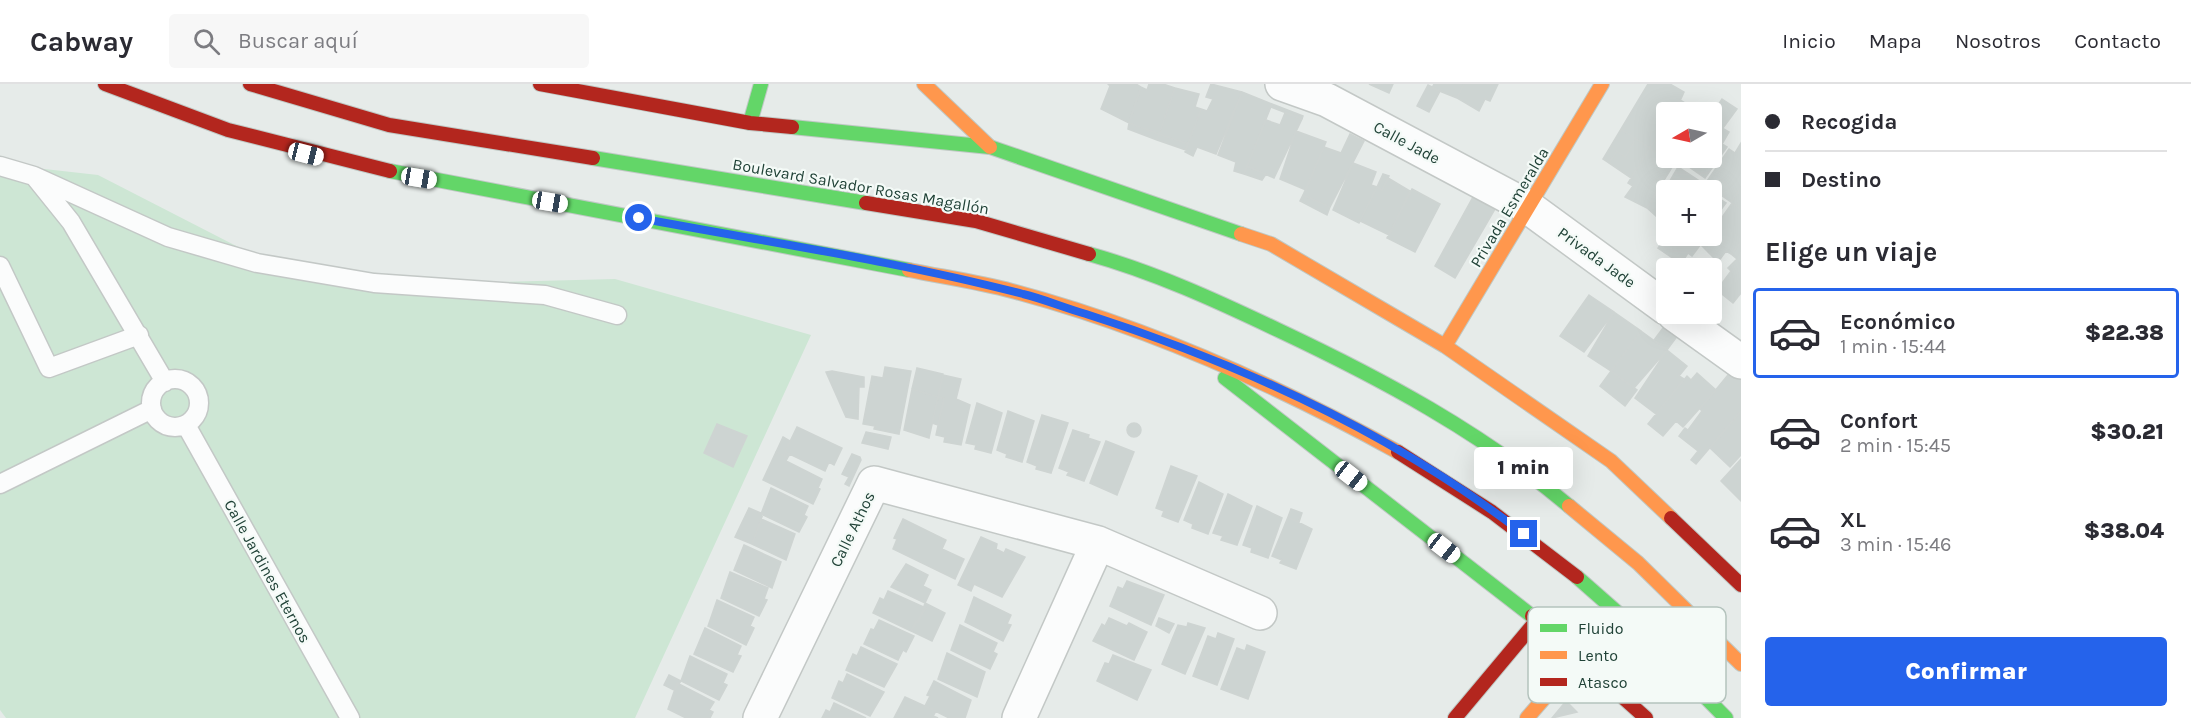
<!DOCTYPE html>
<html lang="es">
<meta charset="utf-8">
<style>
:root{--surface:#fff;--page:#f7f7f7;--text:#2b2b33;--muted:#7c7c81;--line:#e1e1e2;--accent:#2563eb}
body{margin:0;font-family:Karla,sans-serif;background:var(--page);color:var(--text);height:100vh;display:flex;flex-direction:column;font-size:22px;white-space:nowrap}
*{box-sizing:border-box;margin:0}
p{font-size:20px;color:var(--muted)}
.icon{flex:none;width:33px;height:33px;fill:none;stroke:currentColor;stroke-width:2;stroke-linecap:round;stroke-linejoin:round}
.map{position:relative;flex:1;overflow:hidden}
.sheet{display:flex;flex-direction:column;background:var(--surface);width:450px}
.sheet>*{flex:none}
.hud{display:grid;align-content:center;height:132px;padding:0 24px;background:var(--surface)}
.needle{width:39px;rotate:261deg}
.controls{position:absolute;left:1656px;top:18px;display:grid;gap:12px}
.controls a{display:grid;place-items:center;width:66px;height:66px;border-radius:6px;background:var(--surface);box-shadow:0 6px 24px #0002;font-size:30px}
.end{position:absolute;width:27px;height:27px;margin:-14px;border:8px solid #2563eb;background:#fff;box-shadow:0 0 0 3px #fff}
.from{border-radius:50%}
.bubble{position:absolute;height:42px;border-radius:6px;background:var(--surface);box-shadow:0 6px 24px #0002;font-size:20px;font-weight:800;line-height:42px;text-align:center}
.car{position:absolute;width:18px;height:36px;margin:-18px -9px;border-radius:8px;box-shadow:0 0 4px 2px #0007;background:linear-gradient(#fff 24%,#345 0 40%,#fff 0 76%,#345 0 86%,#fff 0)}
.hud b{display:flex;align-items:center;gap:21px;height:57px;font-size:22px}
.hud b+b{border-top:2px solid var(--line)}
.hud i{width:15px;height:15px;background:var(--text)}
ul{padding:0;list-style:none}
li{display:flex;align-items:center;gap:18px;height:90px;margin:0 12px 9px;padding:0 12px;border:3px solid transparent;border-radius:6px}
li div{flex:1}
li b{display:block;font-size:22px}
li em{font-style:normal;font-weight:800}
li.on{border-color:var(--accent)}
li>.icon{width:54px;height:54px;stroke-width:1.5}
h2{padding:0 24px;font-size:27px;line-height:72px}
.primary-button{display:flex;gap:12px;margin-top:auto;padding:12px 24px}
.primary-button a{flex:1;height:69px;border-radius:6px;background:var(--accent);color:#fff;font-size:24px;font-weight:800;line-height:69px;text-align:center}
header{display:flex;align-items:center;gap:36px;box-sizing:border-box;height:84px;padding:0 30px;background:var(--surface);border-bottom:2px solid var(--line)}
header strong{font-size:28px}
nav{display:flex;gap:33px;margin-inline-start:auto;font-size:21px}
.search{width:420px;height:54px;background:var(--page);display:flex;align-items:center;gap:15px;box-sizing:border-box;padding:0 21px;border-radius:6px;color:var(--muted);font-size:22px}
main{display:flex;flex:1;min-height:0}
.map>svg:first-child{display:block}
</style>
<header>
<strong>Cabway</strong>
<div class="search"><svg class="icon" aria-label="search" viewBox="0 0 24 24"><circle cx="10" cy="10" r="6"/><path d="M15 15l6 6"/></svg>Buscar aquí</div>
<nav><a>Inicio</a><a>Mapa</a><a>Nosotros</a><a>Contacto</a></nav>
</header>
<main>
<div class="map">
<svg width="1741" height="634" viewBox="0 0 1741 634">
<rect width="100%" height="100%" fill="#e6ebe9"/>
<path fill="#cde6d4" d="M0,80L98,91L285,187L459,199L615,195L811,251L635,634H6L0,626Z"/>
<path fill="#cdd4d2" stroke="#ced4d2" stroke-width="1.5" d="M1136,0L1141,3L1129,39L1101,25L1110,2L1108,0Z
M1149,0H1163L1175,4L1159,50L1129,39L1141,3L1147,6Z
M1211,0L1242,8L1216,70L1197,63L1193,72L1185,68L1201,25L1207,27L1213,15L1206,13Z
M1369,0H1393L1389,9Z
M1434,0H1464L1457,14L1432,4Z
M1464,0H1498L1490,17L1485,15L1479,27L1457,14Z
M1648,0H1670L1684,8L1675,28H1666V40L1650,64L1621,45Z
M1428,1L1440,7L1429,28L1417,22Z
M1175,4L1199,10L1195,23L1201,25L1188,60L1159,50Z
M1242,8L1272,20L1244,90L1234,87L1236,78L1218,71Z
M1722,15L1737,25L1723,44L1712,38V30Z
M1680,16L1698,27L1697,28L1673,27Z
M1272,20L1303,32L1302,35L1271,23Z
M1285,29L1302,35L1274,94L1247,82L1266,36L1280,41Z
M1712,38L1729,48L1722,60L1727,63L1705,94L1682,78L1685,74H1712Z
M1129,39L1159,50L1157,56L1128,45Z
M1666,40V74H1681L1676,82L1650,64Z
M1621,45L1636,55L1625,73L1617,67L1609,79L1603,75Z
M1296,47L1326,58L1306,106L1280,95Z
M1159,50L1188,60L1186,66L1157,56Z
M1350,50L1364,57L1330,123L1303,111L1324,63L1341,69Z
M1636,55L1650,64L1631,94L1609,79L1617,67L1625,73Z
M1741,59V103L1731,118L1705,100L1729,65L1735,69Z
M1650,64L1674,80L1647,124L1625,113L1633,102L1628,99Z
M1353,79L1376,88L1371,101L1377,103L1359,139L1333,126Z
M1247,82L1266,90L1262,96L1244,90Z
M1678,83L1704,100L1700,106H1666V141L1647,124L1660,105L1664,107Z
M1383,90L1389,92L1382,106L1377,103Z
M1388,94L1410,107L1389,151L1360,137L1377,103L1382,106Z
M1741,103V126L1731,118Z
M1412,105L1440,120L1415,168L1387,154Z
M1712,110L1726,119L1714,135L1717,137L1712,145Z
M1303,111L1330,123L1327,131L1300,117Z
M1473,113L1495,125L1455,194L1435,182Z
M1732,119L1741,126V158L1731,170L1726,167L1718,178L1702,162Z
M1667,152H1707L1692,172L1688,169L1681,180L1658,164Z
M1741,158V209L1733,219L1717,206L1731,187L1728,184L1737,175L1731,170Z
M1589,211L1614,228L1584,268L1560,252Z
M1614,228L1641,247L1611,287L1588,272Z
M1666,240L1681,247L1667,266L1654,256Z
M1641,247L1667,266L1634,304L1611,287Z
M1667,266L1687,282L1679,292L1684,295L1656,330L1635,314Z
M885,283L911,287L899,350L874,345L875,342L863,340L872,292L883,294Z
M917,284L943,290L938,313L912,305Z
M1732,286L1741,294V327L1696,380L1691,376L1698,367L1679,352L1685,344L1688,346L1702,327L1700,325Z
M832,287L864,293V303H859L858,335L846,333L826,288Z
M1611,287L1637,306L1625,322L1600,302Z
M1697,289L1716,306L1683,343L1676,337L1663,352L1648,340L1687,292L1691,296Z
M943,291L961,295L956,315L970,321L961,361L944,358L945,353L936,351L944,314L938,313Z
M912,305L938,313L929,354L904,346Z
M938,313L944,314L938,341L932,339Z
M977,319L1002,329L991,369L975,365L976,361L966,359Z
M1008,327L1034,337L1022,378L1006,373L1007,370L997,366Z
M1741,327V371L1730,383L1710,364Z
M1042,331L1068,339L1051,389L1036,385L1037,382L1027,378Z
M1127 346a7 7 0 1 1 14 0a7 7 0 1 1-14 0Z
M717,340L747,352L733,383L704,369Z
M797,343L842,364L834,381L829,378L825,387L785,368Z
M1073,346L1089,351L1088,354L1100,358L1084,397L1067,391L1069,388L1059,384Z
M866,348L891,353L888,365L862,359Z
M783,353L790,357L785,368L790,370L788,373L776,368Z
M1106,357L1134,368L1117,411L1090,399Z
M776,368L788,373L786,377L822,395L818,404L820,405L813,420L763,396Z
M852,370L860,373L861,376L849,402L845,400L849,393L842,390Z
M1741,375V417L1721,397Z
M1171,382L1197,392L1178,438L1162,432L1164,427L1156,424Z
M1199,398L1223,410L1208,450L1192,444L1193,440L1184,436Z
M771,404L808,422L804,431L807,433L799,448L761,430Z
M1228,410L1252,422L1237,461L1221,456L1223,452L1213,449Z
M1257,422L1282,434L1268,474L1251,468L1252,464L1243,461Z
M749,424L763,430L752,460L735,453Z
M1291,425L1302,429L1299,438L1288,433Z
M1288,433L1312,445L1296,485L1280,479L1282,476L1272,472Z
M761,435L795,450L786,476L752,460Z
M903,435L946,456L942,465L964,475L955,495L893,465L897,455L894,454Z
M981,453L997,460L996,465L1004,469L1006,465L1025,473L1002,513L974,500L971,507L958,501Z
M744,461L781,478L772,504L734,486Z
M906,480L928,491L923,502L931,506L925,519L891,503Z
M730,488L768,504L764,515L767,516L759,532L721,514Z
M1127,497L1164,511L1151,541L1110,522L1118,503L1123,505Z
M888,507L926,524L911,547L873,529L880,514L884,516Z
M974,513L1011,531L1007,540L1011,541L1003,557L965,538Z
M717,516L754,533L750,542L754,544L746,561L708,542Z
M925,519L945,529L932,557L911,547L916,537L919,538Z
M1109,534L1127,542L1129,539L1147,548L1134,576L1093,557L1102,540L1105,542Z
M1159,534L1174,540L1169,549L1156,542Z
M879,536L914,552L906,568L903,566L898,576L864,560L871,545L874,546Z
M1188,539L1205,544L1185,590L1162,580L1178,541L1187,543Z
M960,541L997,559L993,568L997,570L990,585L951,566Z
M705,544L741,562L737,571L741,572L733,588L694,570Z
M1218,549L1234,555L1217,601L1193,592L1208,552L1216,555Z
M1247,561L1265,568L1248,615L1221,605L1237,564L1245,567Z
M861,563L897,580L884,603L846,586L853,570L857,572Z
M947,569L985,588L977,613L938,595Z
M1113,571L1151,586L1137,616L1097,597L1105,579L1109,580Z
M690,572L727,590L723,599L727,601L719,616L681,597Z
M847,590L884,608L870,632L832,614L839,597L843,599Z
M669,591L681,597L674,606L664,601Z
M934,597L971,616L965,634H949L925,622L930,612L927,611Z
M677,599L714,618L709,626L713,628L710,634H686L668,625Z
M905,613L936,627L933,632L938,634H894Z
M1566,617L1577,628L1552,634Z
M834,619L866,634H822L826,626L830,628Z"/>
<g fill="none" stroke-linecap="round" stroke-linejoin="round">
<defs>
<path id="lane" d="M0,82L34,92L71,138L165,298
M34,92L168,153L257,179L374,199L545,211L617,231
M0,182L49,284L139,251
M151 319a24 24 0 1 1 48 0a24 24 0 1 1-48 0Z
M186,341L350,634
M0,400L152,325"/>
<path id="street" d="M1282,0L1327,16L1528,123L1666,224
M1674,230L1741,278
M760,634L874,399L1098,459L1260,529
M1019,634L1098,459"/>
<path id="fast" d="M750,39L761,0
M792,43L990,63L1241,150
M593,74L866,119
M390,87L909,186
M1089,170C1154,188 1217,217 1278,246C1382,295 1481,348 1569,422
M1225,294L1532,532
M1577,493L1652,559L1726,634"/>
<path id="slow" d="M924,0L990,63
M1241,150L1271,160L1445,262L1611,377L1671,434
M909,186C943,193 978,198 1012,207C1148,243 1275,300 1398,368
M1445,262L1602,0
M1569,422L1638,479L1741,580
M1527,634L1580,573"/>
<path id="jam" d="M105,0L228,46L390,87
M250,0L389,41L593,74
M540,0L750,39L792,43
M866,119L976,137L1089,170
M1398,368L1492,428L1577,493
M1671,434L1741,501
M1532,532L1646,634
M1455,634L1537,536"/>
</defs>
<use href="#lane" stroke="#c3c8c6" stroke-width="21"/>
<use href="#street" stroke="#c3c8c6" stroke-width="36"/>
<use href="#fast" stroke="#bfc8c4" stroke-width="16"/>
<use href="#slow" stroke="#bfc8c4" stroke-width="16"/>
<use href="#jam" stroke="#bfc8c4" stroke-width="16"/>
<use href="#lane" stroke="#fbfcfc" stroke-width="18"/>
<use href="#street" stroke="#fbfcfc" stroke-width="33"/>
<use href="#fast" stroke="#63d668" stroke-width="14"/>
<use href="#slow" stroke="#ff974d" stroke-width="14"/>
<use href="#jam" stroke="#b3261e" stroke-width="14"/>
</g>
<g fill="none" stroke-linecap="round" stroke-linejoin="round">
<path stroke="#2563eb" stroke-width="8" d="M639,134C766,158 897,177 1023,210C1044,215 1065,224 1086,230C1242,280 1394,350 1524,450"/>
</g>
<g text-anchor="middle" stroke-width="4.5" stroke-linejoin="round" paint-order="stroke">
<g font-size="16" fill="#204237" stroke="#f4faf7">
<text transform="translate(1407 58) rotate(28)" y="6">Calle Jade</text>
<text transform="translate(861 102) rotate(10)" y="6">Boulevard Salvador Rosas Magallón</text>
<text transform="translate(1509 123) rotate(-59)" y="6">Privada Esmeralda</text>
<text transform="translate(1597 173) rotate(36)" y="6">Privada Jade</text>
<text transform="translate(852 445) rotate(-64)" y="6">Calle Athos</text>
<text transform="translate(268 487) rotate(61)" y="6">Calle Jardines Eternos</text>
</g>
</g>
<rect x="1528" y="523" width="198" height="96" rx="9" fill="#f4faf7" stroke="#b4c3bd" stroke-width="1.5"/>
<rect x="1540" y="540" width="27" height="8" fill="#63d668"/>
<rect x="1540" y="567" width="27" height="8" fill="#ff974d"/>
<rect x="1540" y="594" width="27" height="8" fill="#b3261e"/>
<g font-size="16" fill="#204237">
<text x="1578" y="550">Fluido</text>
<text x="1578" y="577">Lento</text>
<text x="1578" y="604">Atasco</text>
</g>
</svg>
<div class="controls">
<a><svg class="needle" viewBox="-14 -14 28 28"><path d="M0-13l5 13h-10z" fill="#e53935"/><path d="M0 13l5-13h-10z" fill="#7c7c81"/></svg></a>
<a>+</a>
<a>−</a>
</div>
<i class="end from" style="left:639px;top:134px"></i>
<i class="end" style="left:1524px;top:450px"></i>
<div class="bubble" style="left:1474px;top:363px;width:99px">1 min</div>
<i class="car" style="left:306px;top:70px;rotate:104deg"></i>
<i class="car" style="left:419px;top:94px;rotate:100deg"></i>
<i class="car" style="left:550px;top:118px;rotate:100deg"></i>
<i class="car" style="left:1351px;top:392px;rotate:128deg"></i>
<i class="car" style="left:1444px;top:464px;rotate:128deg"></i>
</div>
<section class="sheet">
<div class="hud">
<b><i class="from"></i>Recogida</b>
<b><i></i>Destino</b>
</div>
<h2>Elige un viaje</h2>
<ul>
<li class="on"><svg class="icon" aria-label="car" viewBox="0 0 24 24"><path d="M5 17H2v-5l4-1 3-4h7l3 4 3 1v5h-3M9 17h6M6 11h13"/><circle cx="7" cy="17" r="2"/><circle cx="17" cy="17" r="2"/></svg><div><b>Económico</b><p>1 min · 15:44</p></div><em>$22.38</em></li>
<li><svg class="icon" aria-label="car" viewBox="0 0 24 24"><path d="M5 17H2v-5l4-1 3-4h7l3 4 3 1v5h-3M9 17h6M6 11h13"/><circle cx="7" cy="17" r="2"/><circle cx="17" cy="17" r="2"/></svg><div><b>Confort</b><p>2 min · 15:45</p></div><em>$30.21</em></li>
<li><svg class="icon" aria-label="car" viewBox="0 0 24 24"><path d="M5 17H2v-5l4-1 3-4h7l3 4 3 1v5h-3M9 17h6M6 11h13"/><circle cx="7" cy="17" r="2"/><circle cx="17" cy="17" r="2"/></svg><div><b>XL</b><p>3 min · 15:46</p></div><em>$38.04</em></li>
</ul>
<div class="primary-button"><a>Confirmar</a></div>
</section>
</main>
